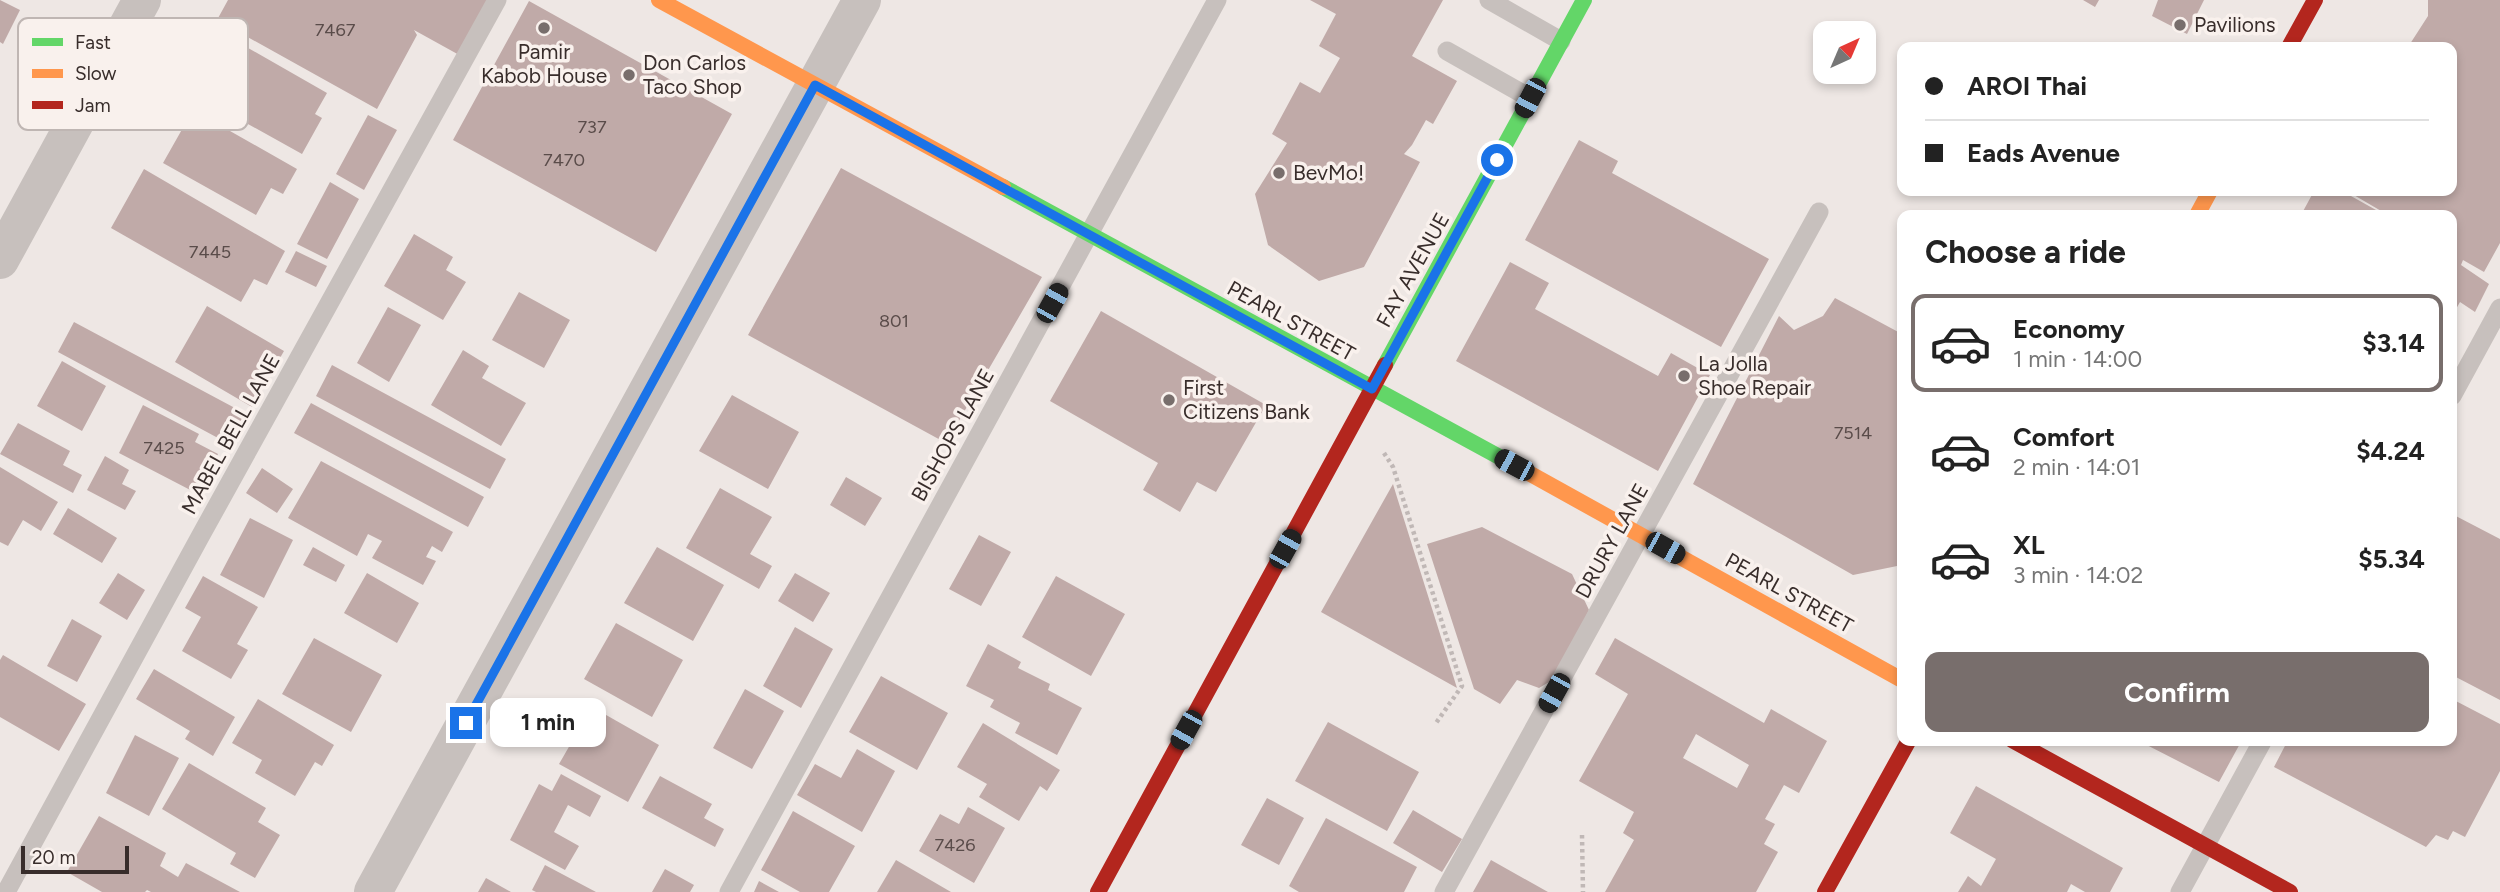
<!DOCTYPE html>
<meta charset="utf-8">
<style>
:root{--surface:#fff;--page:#f2f2f2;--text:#222;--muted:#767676;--line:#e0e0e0;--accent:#786e6c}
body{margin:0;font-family:Figtree,sans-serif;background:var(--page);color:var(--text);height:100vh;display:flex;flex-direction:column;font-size:26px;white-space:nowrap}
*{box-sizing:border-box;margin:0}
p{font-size:23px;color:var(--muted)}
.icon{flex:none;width:38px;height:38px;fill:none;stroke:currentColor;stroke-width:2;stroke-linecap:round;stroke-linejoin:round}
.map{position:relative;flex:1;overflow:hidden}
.panel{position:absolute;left:1897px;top:210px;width:560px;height:536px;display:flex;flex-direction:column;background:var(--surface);border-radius:14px;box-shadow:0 4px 10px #0003}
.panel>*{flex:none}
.guide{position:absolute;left:1897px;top:42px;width:560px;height:154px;border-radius:14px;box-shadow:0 4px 10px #0003;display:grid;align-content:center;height:154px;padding:0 28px;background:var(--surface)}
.needle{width:46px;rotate:44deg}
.buttons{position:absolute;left:1813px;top:21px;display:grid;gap:14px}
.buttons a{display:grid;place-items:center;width:63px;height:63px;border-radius:14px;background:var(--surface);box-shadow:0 4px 10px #0003;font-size:35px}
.scale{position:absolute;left:21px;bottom:18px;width:108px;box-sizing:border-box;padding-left:7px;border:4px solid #382d2b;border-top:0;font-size:19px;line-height:24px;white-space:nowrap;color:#382d2b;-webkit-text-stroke:5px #f9f1ed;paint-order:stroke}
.end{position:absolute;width:32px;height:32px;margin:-16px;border:9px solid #1a73e8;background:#fff;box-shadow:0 0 0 4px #fff}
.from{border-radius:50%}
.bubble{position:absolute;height:49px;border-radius:14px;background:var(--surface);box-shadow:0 4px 10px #0003;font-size:23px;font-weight:700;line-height:49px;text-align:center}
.car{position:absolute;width:21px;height:42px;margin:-21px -10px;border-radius:9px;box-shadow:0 0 5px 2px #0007;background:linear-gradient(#222 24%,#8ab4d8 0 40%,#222 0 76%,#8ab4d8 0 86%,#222 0)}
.guide b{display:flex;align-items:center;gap:24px;height:66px;font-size:26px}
.guide b+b{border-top:2px solid var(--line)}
.guide i{width:18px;height:18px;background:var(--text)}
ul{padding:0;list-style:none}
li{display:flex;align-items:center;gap:21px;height:98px;margin:0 14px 10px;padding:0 14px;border:4px solid transparent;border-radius:14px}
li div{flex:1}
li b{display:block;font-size:26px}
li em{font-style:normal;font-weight:700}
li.active{border-color:var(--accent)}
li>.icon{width:63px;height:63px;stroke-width:1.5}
h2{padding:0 28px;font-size:32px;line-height:84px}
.action{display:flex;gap:14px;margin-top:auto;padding:14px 28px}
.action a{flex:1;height:80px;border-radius:14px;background:var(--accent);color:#fff;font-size:28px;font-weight:700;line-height:80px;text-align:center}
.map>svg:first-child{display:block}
</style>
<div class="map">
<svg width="2500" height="892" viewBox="0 0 2500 892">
<rect width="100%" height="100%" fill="#eee7e4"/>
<path fill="#c0aaa8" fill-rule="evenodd" d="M0,0L20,10L3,44L0,42Z
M228,0H491L461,56L414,30L417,35L377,109L217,20Z
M1310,0H1443L1412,56L1457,81L1433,124L1426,120L1412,145L1404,154L1420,162L1364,267L1319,281L1268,245L1255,194L1287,143L1272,134L1300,82L1320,93L1340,58L1319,46L1336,14Z
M2083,0H2099L2095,7Z
M2158,0H2204L2187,34L2152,16Z
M2428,0H2500V243L2484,272L2463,260L2461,265L2489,284L2475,312L2460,302L2452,316V215H2388L2347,191H2452V47H2408L2428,16Z
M529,1L732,114L656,252L453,140Z
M222,33L327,93L315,114L322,118L302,154L230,114L232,109L200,90L214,65L206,61Z
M193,110L297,169L283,194L271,188L256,215L163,163Z
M368,115L397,130L364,190L336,174Z
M1579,140L1618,161L1612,173L1769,259L1721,347L1525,240Z
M841,168L1042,277L946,443L748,335Z
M144,169L285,251L267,285L254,279L241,302L111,228Z
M330,182L359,199L327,259L297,244Z
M2314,191H2342L2385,215H2301Z
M414,234L453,257L446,270L466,282L443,320L384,286Z
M296,251L327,266L316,287L285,272Z
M1510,262L1549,283L1535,309L1658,376L1671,353L1710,375L1658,471L1456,361Z
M519,292L570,320L544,368L492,340Z
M1835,298L1902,334V565L1853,575L1693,484L1779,316L1794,330L1823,316Z
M207,306L284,351L252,407L175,362Z
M388,307L421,325L389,382L357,363Z
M1101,311L1266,405L1216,492L1197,482L1180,512L1143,490L1158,463L1050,401Z
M74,322L248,415L231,445L58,352Z
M463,350L489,366L482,378L526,403L501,446L431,405Z
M62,361L106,386L82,431L37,406Z
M332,365L506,459L490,489L316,396Z
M732,395L799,432L768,489L699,451Z
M311,403L484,497L468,527L294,433Z
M143,405L199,434L195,442L218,454L198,494L119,453Z
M18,423L70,451L63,465L82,475L73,493L0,454Z
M105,456L129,470L122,484L136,491L125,510L87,490Z
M321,461L453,532L442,552L432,546L426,557L436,561L423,585L372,558L382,541L368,534L357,556L288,518Z
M0,467L58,502L41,531L23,520L8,546L0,542Z
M262,468L293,489L277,513L246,493Z
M846,477L882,498L865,526L830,505Z
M1393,484L1396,494L1457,688L1321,612Z
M720,488L772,517L750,554L772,566L759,589L686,548Z
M68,508L117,538L102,563L53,534Z
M2452,514L2500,539V700L2452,675Z
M250,518L293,540L264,598L220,575Z
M1482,527L1572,574L1589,610L1559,676L1539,688L1517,680L1500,704L1474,689L1427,544Z
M979,535L1011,552L981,606L949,589Z
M313,547L345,565L336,582L303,565Z
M657,547L724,585L693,641L624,603Z
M118,573L145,590L127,620L99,603Z
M367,573L419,603L397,643L344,613Z
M795,573L830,593L813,622L778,601Z
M203,576L258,607L237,644L248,650L231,679L182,651L201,617L185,608Z
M1056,576L1125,614L1091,676L1022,637Z
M72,619L102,636L77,682L47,666Z
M616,623L683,660L652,717L584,679Z
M795,627L833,649L801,708L763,686Z
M314,638L382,675L351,732L282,694Z
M1615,638L1764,723L1771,709L1827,741L1799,793L1784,785L1765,819L1775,824L1764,844L1778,852L1756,892H1605L1634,840L1623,833L1634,812L1579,781L1628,694L1595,674ZM1696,734L1749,765L1737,788L1683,758Z
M988,644L1021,662L1018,668L1050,684L1048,690L1082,708L1057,755L1015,733L1020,723L990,707L994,700L966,686Z
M3,655L86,704L59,751L0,717V660Z
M154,669L235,717L213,756L185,739L190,731L136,699Z
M881,676L948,713L917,770L849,732Z
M745,689L784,711L752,769L713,748Z
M258,699L334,745L322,766L315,762L295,796L255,773L262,760L232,743Z
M2452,699L2500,724V771L2465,837L2453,831L2448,840L2436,835L2426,847L2274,767L2288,740H2452Z
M592,707L659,745L628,802L559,764Z
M1328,722L1419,772L1387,831L1295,781Z
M983,723L1060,770L1047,791L1040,786L1019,821L979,797L987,784L957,767Z
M135,735L179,758L149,816L106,793Z
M2137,740H2242L2219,782Z
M857,749L895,771L862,832L797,795L815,764L841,778Z
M189,763L266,808L258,822L280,835L255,878L230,864L236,853L162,809Z
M561,774L601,796L590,817L568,805L554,832L579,846L565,870L510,840L539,784L552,791Z
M660,776L712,804L704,818L724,829L715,847L642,808Z
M1976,786L2123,868L2110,892H2085L2071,884L2067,892H1958L1968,876L1981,886L1996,859L1950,833Z
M1267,798L1304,818L1279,865L1241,845Z
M968,807L1005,828L974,883L919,851L940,814L959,824Z
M1413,810L1462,839L1442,872L1393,843Z
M793,811L855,846L829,892H800L761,870Z
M99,816L166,853L160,866L178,877L186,863L240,892H151L147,890L145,892H102L67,872Z
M1326,818L1417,867L1404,892H1299L1289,886Z
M896,860L951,892H877Z
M1491,860L1548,892H1473Z
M545,865L596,892H536L532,890Z
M665,869L694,885L690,892H652Z
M486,878L511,892H478Z
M759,881L779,892H754Z"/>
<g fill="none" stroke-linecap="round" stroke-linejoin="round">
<path stroke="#c0b8b6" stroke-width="4.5" stroke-dasharray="3.5 3.5" stroke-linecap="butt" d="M1384,453L1393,467L1462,686L1436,723
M1582,835L1583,892"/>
<path stroke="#c7c0bd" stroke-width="19" d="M1489,0L1561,41
M1447,51L1530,98
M2452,396L2500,308
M6,892L201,535L497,0
M729,892L1217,0
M1444,892L1819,212
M2180,892L2263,740"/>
<path stroke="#c7c0bd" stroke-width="38" d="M0,260L142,0
M373,892L862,0"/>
<path stroke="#63d668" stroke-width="16" d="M1003,187L1516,466
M1385,365L1584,0"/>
<path stroke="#ff974d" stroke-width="16" d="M659,0L1003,187
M2197,215L2210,191
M1516,466L1902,680"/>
<path stroke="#b3261e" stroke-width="16" d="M2289,47L2315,0
M2012,740L2290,892
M1098,892L1385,365
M1825,892L1909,740"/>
</g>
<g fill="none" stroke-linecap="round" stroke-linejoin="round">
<path stroke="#1a73e8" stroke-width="9" d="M466,723L815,85L1372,389L1497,160"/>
</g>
<g fill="#786e6c" stroke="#f9f1ed" stroke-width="2.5">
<circle cx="2180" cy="25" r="7"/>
<circle cx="544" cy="28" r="7"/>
<circle cx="629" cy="75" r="7"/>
<circle cx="1279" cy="173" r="7"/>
<circle cx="1684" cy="376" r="7"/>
<circle cx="1169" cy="400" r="7"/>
</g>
<g text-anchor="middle" stroke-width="7" stroke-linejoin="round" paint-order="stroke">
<g font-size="18" fill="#5a4c4a">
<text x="335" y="36">7467</text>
<text x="592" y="133">737</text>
<text x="564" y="166">7470</text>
<text x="210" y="258">7445</text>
<text x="894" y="327">801</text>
<text x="1853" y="439">7514</text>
<text x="164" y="454">7425</text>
<text x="955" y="851">7426</text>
</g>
<g font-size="21" fill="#382d2b" stroke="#f9f1ed" text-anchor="start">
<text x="2194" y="32">Pavilions</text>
<text x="544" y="59" text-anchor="middle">Pamir<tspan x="544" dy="24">Kabob House</tspan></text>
<text x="643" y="70">Don Carlos<tspan x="643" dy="24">Taco Shop</tspan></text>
<text x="1293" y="180">BevMo!</text>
<text x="1698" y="371">La Jolla<tspan x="1698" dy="24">Shoe Repair</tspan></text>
<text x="1183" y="395">First<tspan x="1183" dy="24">Citizens Bank</tspan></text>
</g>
<g font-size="21" fill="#382d2b" stroke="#f9f1ed">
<text transform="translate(1413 270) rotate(-61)" y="7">FAY AVENUE</text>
<text transform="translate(1291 321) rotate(29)" y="7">PEARL STREET</text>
<text transform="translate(231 434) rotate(-61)" y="7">MABEL BELL LANE</text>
<text transform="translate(953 435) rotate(-61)" y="7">BISHOPS LANE</text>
<text transform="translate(1612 541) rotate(-61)" y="7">DRURY LANE</text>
<text transform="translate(1789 593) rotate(29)" y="7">PEARL STREET</text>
</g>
</g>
<rect x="18" y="18" width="230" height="112" rx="10" fill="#f9f1ed" stroke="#bfb6b3" stroke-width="2"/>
<rect x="32" y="38" width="31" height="8" fill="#63d668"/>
<rect x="32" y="69" width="31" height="9" fill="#ff974d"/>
<rect x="32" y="101" width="31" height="8" fill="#b3261e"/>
<g font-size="19" fill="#382d2b">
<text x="75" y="49">Fast</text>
<text x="75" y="80">Slow</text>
<text x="75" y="112">Jam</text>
</g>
</svg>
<div class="buttons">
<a><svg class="needle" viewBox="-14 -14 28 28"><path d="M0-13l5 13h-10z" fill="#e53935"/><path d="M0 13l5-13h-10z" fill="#767676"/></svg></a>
</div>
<div class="scale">20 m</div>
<i class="end from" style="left:1497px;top:160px"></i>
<i class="end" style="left:466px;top:723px"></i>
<div class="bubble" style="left:490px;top:698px;width:116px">1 min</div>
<i class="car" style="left:1530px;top:98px;rotate:208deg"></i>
<i class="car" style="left:1052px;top:303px;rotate:29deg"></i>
<i class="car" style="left:1514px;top:465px;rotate:298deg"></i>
<i class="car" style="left:1665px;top:548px;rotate:119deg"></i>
<i class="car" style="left:1285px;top:549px;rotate:29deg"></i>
<i class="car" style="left:1554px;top:693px;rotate:209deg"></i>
<i class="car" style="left:1186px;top:730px;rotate:209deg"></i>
<div class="guide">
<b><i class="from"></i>AROI Thai</b>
<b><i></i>Eads Avenue</b>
</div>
<section class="panel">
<h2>Choose a ride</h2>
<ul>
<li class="active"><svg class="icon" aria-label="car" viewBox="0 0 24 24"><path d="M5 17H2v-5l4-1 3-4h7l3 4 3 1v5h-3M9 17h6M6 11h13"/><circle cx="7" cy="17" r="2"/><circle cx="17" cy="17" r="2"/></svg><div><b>Economy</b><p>1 min · 14:00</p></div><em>$3.14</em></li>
<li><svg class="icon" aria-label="car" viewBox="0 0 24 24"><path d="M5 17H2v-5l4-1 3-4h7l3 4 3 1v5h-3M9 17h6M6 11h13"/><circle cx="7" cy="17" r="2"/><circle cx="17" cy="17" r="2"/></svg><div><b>Comfort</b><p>2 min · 14:01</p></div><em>$4.24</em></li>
<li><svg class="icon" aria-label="car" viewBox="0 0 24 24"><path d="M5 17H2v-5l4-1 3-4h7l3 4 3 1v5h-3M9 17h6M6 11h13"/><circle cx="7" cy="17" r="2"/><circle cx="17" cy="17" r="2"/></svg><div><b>XL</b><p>3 min · 14:02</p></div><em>$5.34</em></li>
</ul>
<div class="action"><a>Confirm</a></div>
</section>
</div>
